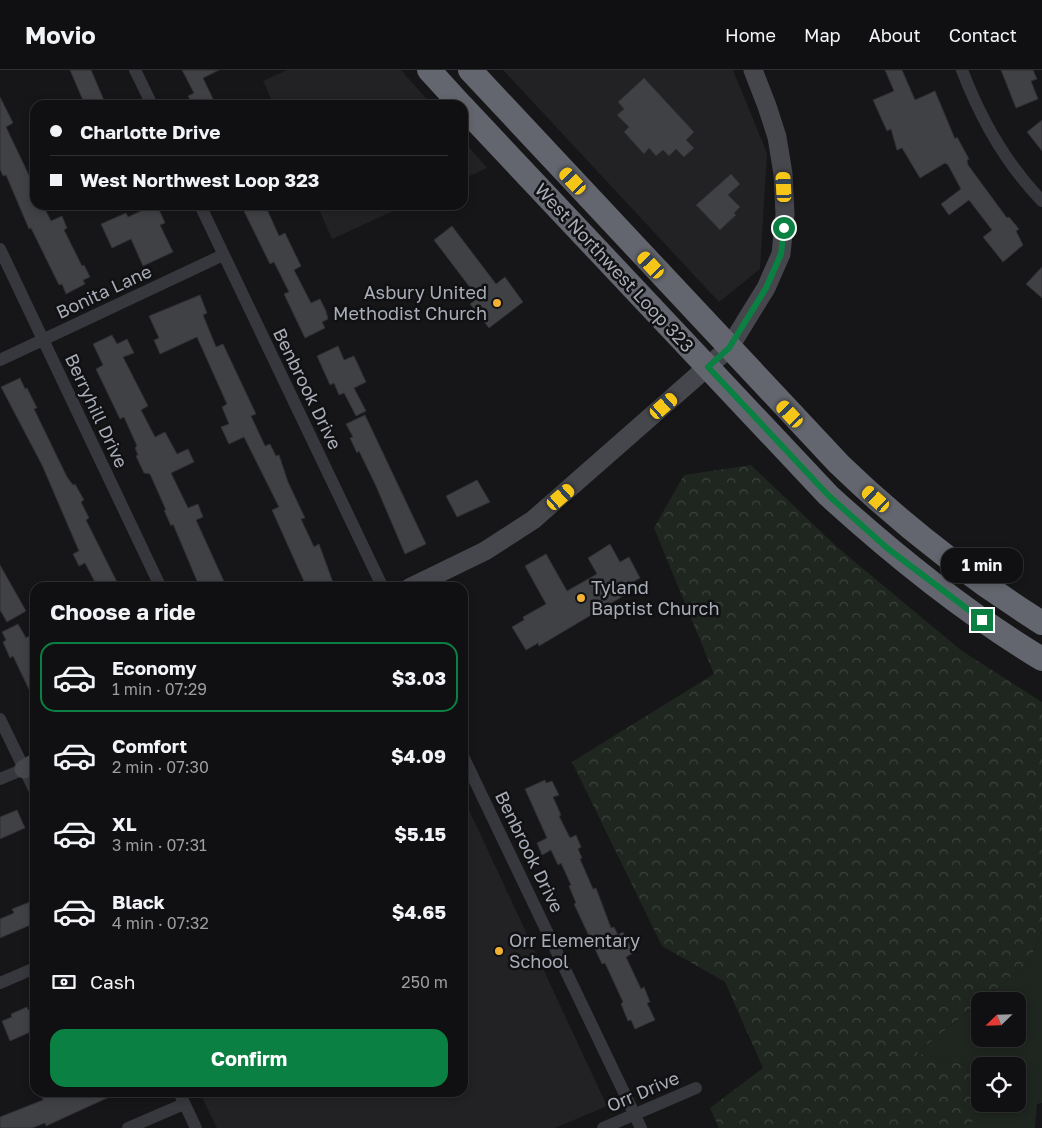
<!DOCTYPE html>
<meta charset="utf-8">
<style>
:root{--surface:#101012;--page:#1e1e20;--text:#f1f3f6;--muted:#9c9d9f;--line:#303032;--accent:#0b8043}
body{margin:0;font-family:"Golos Text",sans-serif;background:var(--page);color:var(--text);height:100vh;display:flex;flex-direction:column;font-size:19px;white-space:nowrap}
*{box-sizing:border-box;margin:0}
p{font-size:16px;color:var(--muted)}
.icon{flex:none;width:28px;height:28px;fill:none;stroke:currentColor;stroke-width:2;stroke-linecap:round;stroke-linejoin:round}
.map{position:relative;flex:1;overflow:hidden}
.drawer{position:absolute;left:30px;top:512px;width:438px;height:515px;display:flex;flex-direction:column;background:var(--surface);border-radius:15px;box-shadow:0 2px 8px #0003,0 0 0 1px var(--line)}
.drawer>*{flex:none}
.top-card{position:absolute;left:30px;top:30px;width:438px;height:110px;border-radius:15px;box-shadow:0 2px 8px #0003,0 0 0 1px var(--line);display:grid;align-content:center;height:110px;padding:0 20px;background:var(--surface)}
.needle{width:32px;rotate:247deg}
.fabs{position:absolute;left:971px;top:922px;display:grid;gap:10px}
.fabs a{display:grid;place-items:center;width:55px;height:55px;border-radius:10px;background:var(--surface);box-shadow:0 2px 8px #0003,0 0 0 1px var(--line);font-size:25px}
.end{position:absolute;width:22px;height:22px;margin:-11px;border:6px solid #0b8043;background:#fff;box-shadow:0 0 0 2px #fff}
.from{border-radius:50%}
.bubble{position:absolute;height:35px;border-radius:15px;background:var(--surface);box-shadow:0 2px 8px #0003,0 0 0 1px var(--line);font-size:16px;font-weight:700;line-height:35px;text-align:center}
.car{position:absolute;width:15px;height:30px;margin:-15px -8px;border-radius:6px;box-shadow:0 0 4px 1px #0007;background:linear-gradient(#f5c518 24%,#345 0 40%,#f5c518 0 76%,#345 0 86%,#f5c518 0)}
.top-card b{display:flex;align-items:center;gap:18px;height:48px;font-size:19px}
.top-card b+b{border-top:1px solid var(--line)}
.top-card i{width:12px;height:12px;background:var(--text)}
ul{padding:0;list-style:none}
li{display:flex;align-items:center;gap:15px;height:70px;margin:0 10px 8px;padding:0 10px;border:2px solid transparent;border-radius:15px}
li div{flex:1}
li b{display:block;font-size:19px}
li em{font-style:normal;font-weight:700}
li.active{border-color:var(--accent)}
li>.icon{width:45px;height:45px;stroke-width:1.5}
h2{padding:0 20px;font-size:22px;line-height:60px}
.pay{display:flex;align-items:center;gap:12px;height:55px;padding:0 20px;font-size:19px}
.pay p{margin-inline-start:auto}
.button{display:flex;gap:10px;margin-top:auto;padding:10px 20px}
.button a{flex:1;height:58px;border-radius:15px;background:var(--accent);color:#fff;font-size:20px;font-weight:700;line-height:58px;text-align:center}
header{display:flex;align-items:center;gap:30px;box-sizing:border-box;height:70px;padding:0 25px;background:var(--surface);border-bottom:1px solid var(--line)}
header strong{font-size:24px}
nav{display:flex;gap:28px;margin-inline-start:auto;font-size:18px}
.map>svg:first-child{display:block}
</style>
<header>
<strong>Movio</strong>
<nav><a>Home</a><a>Map</a><a>About</a><a>Contact</a></nav>
</header>
<div class="map">
<svg width="1042" height="1058" viewBox="0 0 1042 1058">
<defs>
<pattern id="forest-crowns" width="20" height="18" patternUnits="userSpaceOnUse" patternTransform="scale(1.25)"><rect width="20" height="18" fill="#1e261f"/><path d="M2 6a3 3 0 1 1 6 0M12 15a3 3 0 1 1 6 0" fill="none" stroke="#3c433d"/></pattern>
</defs>
<rect width="100%" height="100%" fill="#161618"/>
<path fill="#222225" d="M287,0H401L432,35H274L263,11Z
M503,0H733L767,83L760,199L719,232Z
M463,70L487,98L463,109H462Z
M317,135H406L332,169Z
M463,727L607,1036L555,1058H217L200,1023L462,1022Z"/>
<path fill="#1e261f" d="M1042,862V1033L1037,1034L1035,1058H960L985,1046V1034H1018V996H980V999L917,983L980,932V969H1018V931H981L1029,892Z"/>
<path fill="url(#forest-crowns)" d="M751,395L837,477L962,581L1042,632V862L1029,892L917,983L980,999V1034H985V1046L960,1058H719L710,1038L763,998L725,912L662,876L572,692L714,604L654,458L684,405Z"/>
<path fill="#404145" stroke="#303034" d="M70,0H91L106,35H85Z
M182,0H219L203,8L216,35H193L188,26L194,23Z
M885,0H902L915,30L935,21L955,69L957,67L969,89L967,90L968,95L1007,148L1009,147L1019,159L1016,161L1023,175L1003,192L983,167L992,160L969,130L949,145L941,134L961,119L948,95L945,93L920,108L902,78L897,80L891,59L887,61L873,30L894,21Z
M1001,0H1033L1037,9L1031,11L1038,29L1016,38Z
M644,8L694,62L686,70L694,78L684,87L676,79L669,86L663,80L656,86L649,78L644,84L624,62L629,57L617,45L624,39L618,32Z
M0,27L13,53L6,57L35,118V135H43L51,151L62,146L67,158L64,160L82,196L84,195L90,207L83,210L85,214L66,224L62,214L59,215L31,158L29,159L6,105L3,106L0,99Z
M1042,50V81L1027,62Z
M731,104L740,114L728,125L740,137L734,143L736,145L720,160L696,135Z
M154,135H157L165,153L160,155L173,182L143,196L131,169L112,178L101,154L126,143L128,147Z
M241,135H265L279,166L285,163L301,196L294,200L311,233L320,229L326,241L328,249L322,252L325,258L305,268L284,224L289,222L274,192L270,194Z
M452,156L496,214L505,207L523,232L489,258L470,234L478,228L434,170Z
M1042,197V228L1026,214Z
M200,225L207,243L203,245L216,277L223,274L256,344L251,346L265,376L270,374L276,386L279,385L288,412L305,448L301,449L314,477L319,474L335,518H307L272,440L279,437L244,367L229,374L221,357L229,354L222,337L227,334L197,267L160,284L154,270L159,268L149,246Z
M112,265L117,274L127,269L134,283L123,287L148,336L141,340L155,367L165,362L177,384L188,379L194,392L171,403L188,438L198,434L203,447L196,450L227,518H200L173,454L171,456L164,440H166L150,404L144,403L136,386L138,385L135,378L137,376L124,347L120,349L96,299L103,295L93,274Z
M338,276L344,290L354,286L366,312L354,318L366,341L356,346L344,323L339,325L334,313L330,315L317,286Z
M20,308L25,319L27,318L37,338L34,339L67,407L73,415L75,414L84,430L81,432L89,448L86,450L120,518H98L85,493L79,496L73,484L79,481L42,395L1,317Z
M365,345L426,474L405,484L376,416L359,381L357,383L350,368L353,367L346,354Z
M477,410L490,432L457,447L446,426Z
M610,474L620,492L629,487L640,508L631,513L635,519L539,576L538,573L526,580L512,557L524,550L523,547L546,534L525,496L546,484L567,521L597,504L588,488Z
M0,495L26,541L7,552L0,540Z
M18,554L26,568L31,565L35,574V632L13,586L10,588L3,572L6,570L2,562Z
M545,710L546,713L552,711L559,725L553,727L561,745L559,746L570,768L576,765L581,777L578,779L582,788L580,789L593,819L596,818L611,858L614,857L618,865L623,862L633,883L626,887L641,919L644,917L650,932L647,933L655,950L635,959L631,950L628,951L621,934L623,932L605,893L602,894L590,868L574,834L576,833L569,816L571,815L561,793L558,795L551,780L542,785L537,773L547,768L525,719Z
M17,740L25,758L0,769V747Z
M35,830V853L0,868V849L14,843L12,839Z
M27,937L28,940L35,937V960L10,971L2,951L12,947L11,944Z
M40,1022H118V1023L46,1056L45,1053L32,1058H0V1047L43,1030Z"/>
<g fill="none" stroke-linecap="round" stroke-linejoin="round">
<path stroke="#37383d" stroke-width="12" d="M135,0L152,35
M962,0C980,47 1007,95 1042,131
M200,135L383,518
M0,179L161,518
M0,290L223,185
M0,649L35,721
M462,684L641,1058
M0,709L24,699
M0,913L35,898
M179,1022L196,1058
M128,1058L184,1034
M603,1058L696,1018"/>
<path stroke="#45474d" stroke-width="19" d="M409,518L485,481L533,450L729,278L766,218L781,184L785,144L783,104L777,67L767,36L753,0
M24,699L35,693"/>
<path stroke="#63666e" stroke-width="24" d="M429,0L461,35
M470,0L839,394C901,454 969,507 1042,553
M462,36L828,425C895,486 964,542 1042,589"/>
</g>
<g fill="none" stroke-linecap="round" stroke-linejoin="round">
<path stroke="#0b8043" stroke-width="6" d="M784,158L781,184L766,218L729,278L708,297L828,425L887,478L982,550"/>
</g>
<g fill="#f2b134" stroke="#111113" stroke-width="2">
<circle cx="497" cy="233" r="5"/>
<circle cx="581" cy="528" r="5"/>
<circle cx="499" cy="881" r="5"/>
</g>
<g text-anchor="middle" stroke-width="5" stroke-linejoin="round" paint-order="stroke">
<g font-size="18" fill="#a8adb8" stroke="#111113">
<text transform="translate(614 198) rotate(47)" y="6">West Northwest Loop 323</text>
<text transform="translate(104 222) rotate(-25)" y="6">Bonita Lane</text>
<text transform="translate(307 319) rotate(64)" y="6">Benbrook Drive</text>
<text transform="translate(96 341) rotate(65)" y="6">Berryhill Drive</text>
<text transform="translate(529 782) rotate(64)" y="6">Benbrook Drive</text>
<text transform="translate(643 1022) rotate(-23)" y="6">Orr Drive</text>
</g>
<g font-size="18" fill="#a8adb8" stroke="#111113" text-anchor="start">
<text x="487" y="229" text-anchor="end">Asbury United<tspan x="487" dy="21">Methodist Church</tspan></text>
<text x="591" y="524">Tyland<tspan x="591" dy="21">Baptist Church</tspan></text>
<text x="509" y="877">Orr Elementary<tspan x="509" dy="21">School</tspan></text>
</g>
</g>
</svg>
<div class="fabs">
<a><svg class="needle" viewBox="-14 -14 28 28"><path d="M0-13l5 13h-10z" fill="#e53935"/><path d="M0 13l5-13h-10z" fill="#9c9d9f"/></svg></a>
<a><svg class="icon" aria-label="locate" viewBox="0 0 24 24"><circle cx="12" cy="12" r="6"/><path d="M12 2v4M12 18v4M2 12h4M18 12h4"/></svg></a>
</div>
<i class="end from" style="left:784px;top:158px"></i>
<i class="end" style="left:982px;top:550px"></i>
<div class="bubble" style="left:941px;top:478px;width:82px">1 min</div>
<i class="car" style="left:573px;top:111px;rotate:317deg"></i>
<i class="car" style="left:784px;top:117px;rotate:357deg"></i>
<i class="car" style="left:651px;top:195px;rotate:317deg"></i>
<i class="car" style="left:664px;top:336px;rotate:49deg"></i>
<i class="car" style="left:790px;top:344px;rotate:317deg"></i>
<i class="car" style="left:561px;top:427px;rotate:49deg"></i>
<i class="car" style="left:876px;top:429px;rotate:312deg"></i>
<div class="top-card">
<b><i class="from"></i>Charlotte Drive</b>
<b><i></i>West Northwest Loop 323</b>
</div>
<section class="drawer">
<h2>Choose a ride</h2>
<ul>
<li class="active"><svg class="icon" aria-label="car" viewBox="0 0 24 24"><path d="M5 17H2v-5l4-1 3-4h7l3 4 3 1v5h-3M9 17h6M6 11h13"/><circle cx="7" cy="17" r="2"/><circle cx="17" cy="17" r="2"/></svg><div><b>Economy</b><p>1 min · 07:29</p></div><em>$3.03</em></li>
<li><svg class="icon" aria-label="car" viewBox="0 0 24 24"><path d="M5 17H2v-5l4-1 3-4h7l3 4 3 1v5h-3M9 17h6M6 11h13"/><circle cx="7" cy="17" r="2"/><circle cx="17" cy="17" r="2"/></svg><div><b>Comfort</b><p>2 min · 07:30</p></div><em>$4.09</em></li>
<li><svg class="icon" aria-label="car" viewBox="0 0 24 24"><path d="M5 17H2v-5l4-1 3-4h7l3 4 3 1v5h-3M9 17h6M6 11h13"/><circle cx="7" cy="17" r="2"/><circle cx="17" cy="17" r="2"/></svg><div><b>XL</b><p>3 min · 07:31</p></div><em>$5.15</em></li>
<li><svg class="icon" aria-label="car" viewBox="0 0 24 24"><path d="M5 17H2v-5l4-1 3-4h7l3 4 3 1v5h-3M9 17h6M6 11h13"/><circle cx="7" cy="17" r="2"/><circle cx="17" cy="17" r="2"/></svg><div><b>Black</b><p>4 min · 07:32</p></div><em>$4.65</em></li>
</ul>
<div class="pay"><svg class="icon" aria-label="cash" viewBox="0 0 24 24"><path d="M3 7h18v10H3z"/><circle cx="12" cy="12" r="2"/></svg>Cash<p>250 m</p></div>
<div class="button"><a>Confirm</a></div>
</section>
</div>
